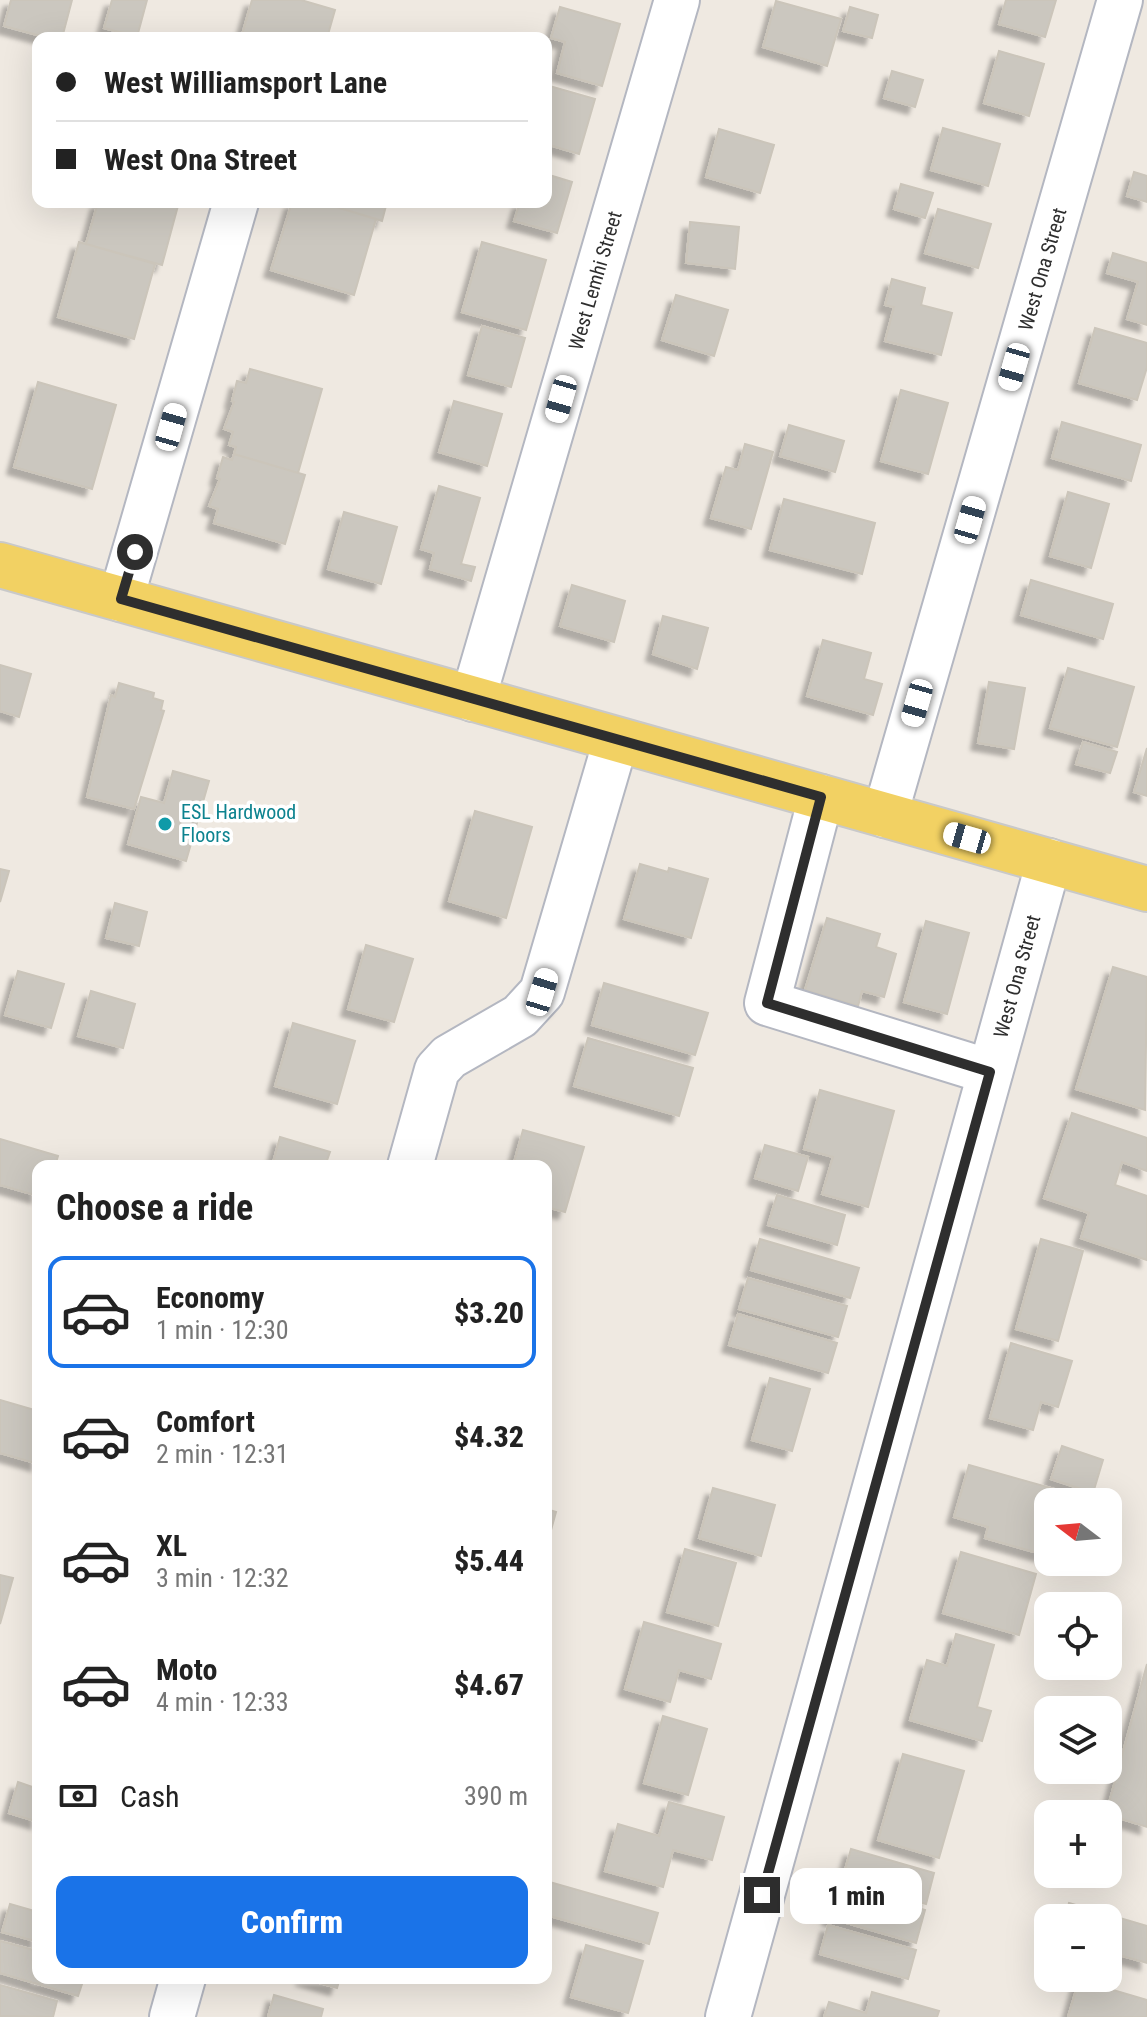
<!DOCTYPE html>
<meta charset="utf-8">
<style>
:root{--surface:#fff;--page:#f6f6f6;--text:#222;--muted:#767676;--line:#e0e0e0;--accent:#1a73e8}
body{margin:0;font-family:"Roboto Condensed",sans-serif;background:var(--page);color:var(--text);height:100vh;display:flex;flex-direction:column;font-size:30px;white-space:nowrap}
*{box-sizing:border-box;margin:0}
p{font-size:26px;color:var(--muted)}
.icon{flex:none;width:44px;height:44px;fill:none;stroke:currentColor;stroke-width:2;stroke-linecap:round;stroke-linejoin:round}
.map{position:relative;flex:1;overflow:hidden}
.details{position:absolute;left:32px;top:1160px;width:520px;height:824px;display:flex;flex-direction:column;background:var(--surface);border-radius:16px;box-shadow:0 8px 32px #0002}
.details>*{flex:none}
.guide{position:absolute;left:32px;top:32px;width:520px;height:176px;border-radius:16px;box-shadow:0 8px 32px #0002;display:grid;align-content:center;height:176px;padding:0 24px;background:var(--surface)}
.needle{width:52px;rotate:286deg}
.fabs{position:absolute;left:1034px;top:1488px;display:grid;gap:16px}
.fabs a{display:grid;place-items:center;width:88px;height:88px;border-radius:16px;background:var(--surface);box-shadow:0 8px 32px #0002;font-size:40px}
.end{position:absolute;width:36px;height:36px;margin:-18px;border:10px solid #2e2e2e;background:#fff;box-shadow:0 0 0 4px #fff}
.from{border-radius:50%}
.bubble{position:absolute;height:56px;border-radius:16px;background:var(--surface);box-shadow:0 8px 32px #0002;font-size:26px;font-weight:800;line-height:56px;text-align:center}
.car{position:absolute;width:24px;height:48px;margin:-24px -12px;border-radius:10px;box-shadow:0 0 6px 2px #0007;background:linear-gradient(#fff 24%,#345 0 40%,#fff 0 76%,#345 0 86%,#fff 0)}
.guide b{display:flex;align-items:center;gap:28px;height:76px;font-size:30px}
.guide b+b{border-top:2px solid var(--line)}
.guide i{width:20px;height:20px;background:var(--text)}
ul{padding:0;list-style:none}
li{display:flex;align-items:center;gap:24px;height:112px;margin:0 16px 12px;padding:0 8px;border:4px solid transparent;border-radius:16px}
li div{flex:1}
li b{display:block;font-size:30px}
li em{font-style:normal;font-weight:800}
li.active{border-color:var(--accent)}
li>.icon{width:72px;height:72px;stroke-width:1.5}
h2{padding:0 24px;font-size:36px;line-height:96px}
.pay{display:flex;align-items:center;gap:20px;height:88px;padding:0 24px;font-size:30px}
.pay p{margin-inline-start:auto}
.cta{display:flex;gap:16px;margin-top:auto;padding:16px 24px}
.cta a{flex:1;height:92px;border-radius:16px;background:var(--accent);color:#fff;font-size:32px;font-weight:800;line-height:92px;text-align:center}
.map>svg:first-child{display:block}
</style>
<div class="map">
<svg width="1147" height="2017" viewBox="0 0 1147 2017">
<defs>
<filter id="shadow"><feDropShadow dx="-7" dy="7" stdDeviation="2" flood-color="#0004"/></filter>
</defs>
<rect width="100%" height="100%" fill="#efe9e1"/>
<path fill="#cbc7bf" stroke="#cbc5ba" stroke-width="2" filter="url(#shadow)" d="M11,0H72L62,38H48L4,26Z
M112,0H147L137,37L104,28Z
M252,0H301L335,10L327,38H241Z
M1006,0H1056L1045,37L999,24Z
M776,1L841,19L827,66L763,47Z
M560,7L620,24L602,86L557,73L565,42L551,38Z
M850,7L878,15L872,38L843,31Z
M999,51L1044,64L1029,116L984,103Z
M892,71L923,80L915,107L884,98Z
M546,85L595,99L579,154L546,144Z
M943,128L1000,144L988,186L931,170Z
M719,129L774,145L760,193L706,177Z
M1134,172L1147,176V202L1127,196Z
M546,174L572,182L557,233L514,221L520,202H546Z
M901,184L933,193L925,218L894,209Z
M98,202H179L162,265L86,244Z
M292,202H320L376,219L354,295L271,270Z
M320,202H387L382,221Z
M938,209L991,224L978,268L925,253Z
M690,222L739,227L735,269L686,263Z
M79,242L155,264L134,339L58,317Z
M482,242L546,260L526,330L462,312Z
M1113,253L1147,263V325L1127,319L1138,282L1107,273Z
M892,279L925,288L921,305L952,313L941,355L885,341L894,307L885,305Z
M676,295L728,310L714,356L662,340Z
M482,326L525,338L511,387L468,375Z
M1095,328L1147,343V367L1137,400L1079,383Z
M250,369L322,389L298,473L234,454L236,447L229,445L233,432L224,429L234,402L232,401L237,381L246,383Z
M38,382L116,405L92,489L14,467Z
M901,390L948,403L928,474L881,461Z
M454,401L502,414L487,466L439,452Z
M1062,422L1141,445L1131,481L1052,458Z
M789,425L844,441L835,472L780,456Z
M745,444L773,452L751,529L711,518L726,467L738,470Z
M234,454L305,475L285,544L214,523L218,509L209,506L220,479L217,478L223,457L232,460Z
M439,486L480,498L461,564L475,567L471,581L430,569L434,553L421,549Z
M1068,492L1109,504L1091,568L1050,556Z
M784,499L875,523L862,574L770,550Z
M344,512L397,527L381,584L328,569Z
M1031,580L1113,604L1103,639L1021,615Z
M572,585L625,601L614,642L560,626Z
M663,616L708,628L697,669L653,654Z
M823,640L871,653L864,679L882,684L873,715L807,696Z
M0,665L31,674L19,717L0,711Z
M1068,668L1134,687L1117,747L1050,728Z
M989,682L1025,688L1014,749L978,743Z
M119,683L154,693L153,698L163,701L161,710L164,711L134,809L87,797L111,695L115,697Z
M1083,742L1117,752L1110,773L1076,764Z
M1147,748V796L1134,792Z
M173,771L209,781L186,861L128,844L141,797L164,803Z
M475,811L532,827L506,918L449,901Z
M640,864L668,872L669,868L708,879L691,938L624,919Z
M0,869L9,871L0,902Z
M115,903L147,912L139,946L106,938Z
M827,918L880,934L876,947L896,954L884,997L862,991L858,1006L805,990Z
M926,921L969,933L947,1014L904,1002Z
M366,945L413,959L394,1022L348,1009Z
M1113,967L1147,977L1145,1110L1076,1089Z
M18,971L64,984L51,1028L5,1015Z
M604,983L708,1013L695,1055L592,1025Z
M91,991L135,1004L123,1048L78,1036Z
M293,1023L355,1041L337,1104L275,1086Z
M588,1038L693,1068L679,1116L574,1086Z
M820,1090L894,1111L868,1207L822,1194L833,1157L804,1149Z
M1072,1113L1147,1138V1171L1122,1162L1115,1185L1147,1196V1260L1081,1238L1089,1213L1044,1198Z
M523,1130L584,1147L565,1212L546,1207V1166H513Z
M280,1137L330,1152L325,1166H272Z
M0,1139L58,1156L55,1166H38V1196L0,1185Z
M765,1145L808,1157L798,1191L755,1178Z
M777,1195L845,1215L837,1245L768,1225Z
M760,1239L859,1268L850,1298L751,1270Z
M1041,1239L1083,1251L1058,1341L1016,1329Z
M748,1278L847,1306L838,1337L739,1309Z
M738,1314L837,1343L828,1373L729,1345Z
M1011,1343L1072,1361L1058,1407L1041,1402L1033,1430L990,1418Z
M770,1378L810,1389L792,1451L752,1440Z
M0,1400L38,1411V1464L0,1453Z
M1062,1446L1103,1460L1093,1493L1051,1479Z
M969,1465L1072,1494L1070,1502H1048V1556L985,1538L988,1527L954,1517Z
M713,1488L775,1505L761,1556L699,1538Z
M546,1509L556,1512L548,1541L546,1540Z
M685,1549L736,1563L718,1626L667,1612Z
M961,1552L1036,1574L1019,1635L943,1613Z
M0,1575L13,1578L0,1624Z
M644,1622L721,1644L711,1679L679,1670L670,1702L625,1689Z
M956,1634L994,1645L977,1707L991,1711L982,1741L910,1720L927,1660L947,1666Z
M1147,1664V1827L1106,1814Z
M663,1716L707,1729L688,1795L644,1783Z
M903,1754L964,1771L939,1858L878,1840Z
M18,1782L38,1789V1822L9,1813Z
M669,1802L724,1817L712,1860L673,1850L663,1887L605,1871L618,1824L659,1836Z
M851,1849L934,1873L926,1904L842,1880Z
M546,1881L658,1913L649,1944L546,1915Z
M838,1885L925,1910L916,1943L829,1918Z
M1069,1903L1147,1926V1963L1108,1952V1918H1065Z
M10,1904L38,1912V1942L2,1932Z
M828,1925L916,1950L908,1979L820,1954Z
M0,1941L38,1951V1978H84L78,1996L0,1973Z
M586,1945L643,1961L628,2013L571,1997Z
M302,1978H340L337,1988Z
M1079,1980L1147,2000V2017H1068Z
M0,1985L57,2001L53,2017L0,2016Z
M872,1992L939,2011L937,2017H824L829,2002L866,2013Z
M274,1995L323,2009L321,2017H268Z"/>
<g fill="none" stroke-linecap="round" stroke-linejoin="round">
<defs>
<g id="minor">
<path d="M121,599L236,202"/>
<path id="s1" d="M473,699L677,0"/>
<path d="M821,797L767,1003L990,1072"/>
<path id="s2" d="M885,815L1120,0"/>
<path d="M410,1166L437,1070L449,1057L520,1016L542,992L616,740"/>
<path d="M172,2017L183,1978"/>
<path id="s3" d="M728,2017L1049,861"/>
</g>
<path id="major" d="M0,565L1147,889"/>
</defs>
<use href="#minor" stroke="#b4b7c1" stroke-width="48"/>
<use href="#major" stroke="#c9c9c9" stroke-width="48"/>
<use href="#minor" stroke="#fff" stroke-width="44"/>
<use href="#major" stroke="#f2d163" stroke-width="44"/>
</g>
<g fill="none" stroke-linecap="round" stroke-linejoin="round">
<path stroke="#2e2e2e" stroke-width="10" d="M135,552L121,599L821,797L767,1003L990,1072L762,1895"/>
</g>
<circle fill="#0f9aa8" stroke="#fff" stroke-width="3" cx="165" cy="824" r="8"/>
<g text-anchor="middle" stroke-width="7" stroke-linejoin="round" paint-order="stroke">
<g font-size="20" fill="#2e2e2e" stroke="#fff">
<text dy="7" stroke="none"><textPath href="#s2" startOffset="568">West Ona Street</textPath></text>
<text dy="7" stroke="none"><textPath href="#s1" startOffset="436">West Lemhi Street</textPath></text>
<text dy="7" stroke="none"><textPath href="#s3" startOffset="1080">West Ona Street</textPath></text>
</g>
<g font-size="20" fill="#0d838f" stroke="#fff" text-anchor="start">
<text x="181" y="819">ESL Hardwood<tspan x="181" dy="23">Floors</tspan></text>
</g>
</g>
</svg>
<div class="fabs">
<a><svg class="needle" viewBox="-14 -14 28 28"><path d="M0-13l5 13h-10z" fill="#e53935"/><path d="M0 13l5-13h-10z" fill="#767676"/></svg></a>
<a><svg class="icon" aria-label="locate" viewBox="0 0 24 24"><circle cx="12" cy="12" r="6"/><path d="M12 2v4M12 18v4M2 12h4M18 12h4"/></svg></a>
<a><svg class="icon" aria-label="layers" viewBox="0 0 24 24"><path d="M12 4l9 5-9 5-9-5zM3 14l9 5 9-5"/></svg></a>
<a>+</a>
<a>−</a>
</div>
<i class="end from" style="left:135px;top:552px"></i>
<i class="end" style="left:762px;top:1895px"></i>
<div class="bubble" style="left:790px;top:1868px;width:132px">1 min</div>
<i class="car" style="left:1014px;top:367px;rotate:196deg"></i>
<i class="car" style="left:561px;top:399px;rotate:196deg"></i>
<i class="car" style="left:171px;top:427px;rotate:16deg"></i>
<i class="car" style="left:970px;top:520px;rotate:16deg"></i>
<i class="car" style="left:917px;top:703px;rotate:196deg"></i>
<i class="car" style="left:967px;top:838px;rotate:286deg"></i>
<i class="car" style="left:542px;top:992px;rotate:17deg"></i>
<div class="guide">
<b><i class="from"></i>West Williamsport Lane</b>
<b><i></i>West Ona Street</b>
</div>
<section class="details">
<h2>Choose a ride</h2>
<ul>
<li class="active"><svg class="icon" aria-label="car" viewBox="0 0 24 24"><path d="M5 17H2v-5l4-1 3-4h7l3 4 3 1v5h-3M9 17h6M6 11h13"/><circle cx="7" cy="17" r="2"/><circle cx="17" cy="17" r="2"/></svg><div><b>Economy</b><p>1 min · 12:30</p></div><em>$3.20</em></li>
<li><svg class="icon" aria-label="car" viewBox="0 0 24 24"><path d="M5 17H2v-5l4-1 3-4h7l3 4 3 1v5h-3M9 17h6M6 11h13"/><circle cx="7" cy="17" r="2"/><circle cx="17" cy="17" r="2"/></svg><div><b>Comfort</b><p>2 min · 12:31</p></div><em>$4.32</em></li>
<li><svg class="icon" aria-label="car" viewBox="0 0 24 24"><path d="M5 17H2v-5l4-1 3-4h7l3 4 3 1v5h-3M9 17h6M6 11h13"/><circle cx="7" cy="17" r="2"/><circle cx="17" cy="17" r="2"/></svg><div><b>XL</b><p>3 min · 12:32</p></div><em>$5.44</em></li>
<li><svg class="icon" aria-label="car" viewBox="0 0 24 24"><path d="M5 17H2v-5l4-1 3-4h7l3 4 3 1v5h-3M9 17h6M6 11h13"/><circle cx="7" cy="17" r="2"/><circle cx="17" cy="17" r="2"/></svg><div><b>Moto</b><p>4 min · 12:33</p></div><em>$4.67</em></li>
</ul>
<div class="pay"><svg class="icon" aria-label="cash" viewBox="0 0 24 24"><path d="M3 7h18v10H3z"/><circle cx="12" cy="12" r="2"/></svg>Cash<p>390 m</p></div>
<div class="cta"><a>Confirm</a></div>
</section>
</div>
